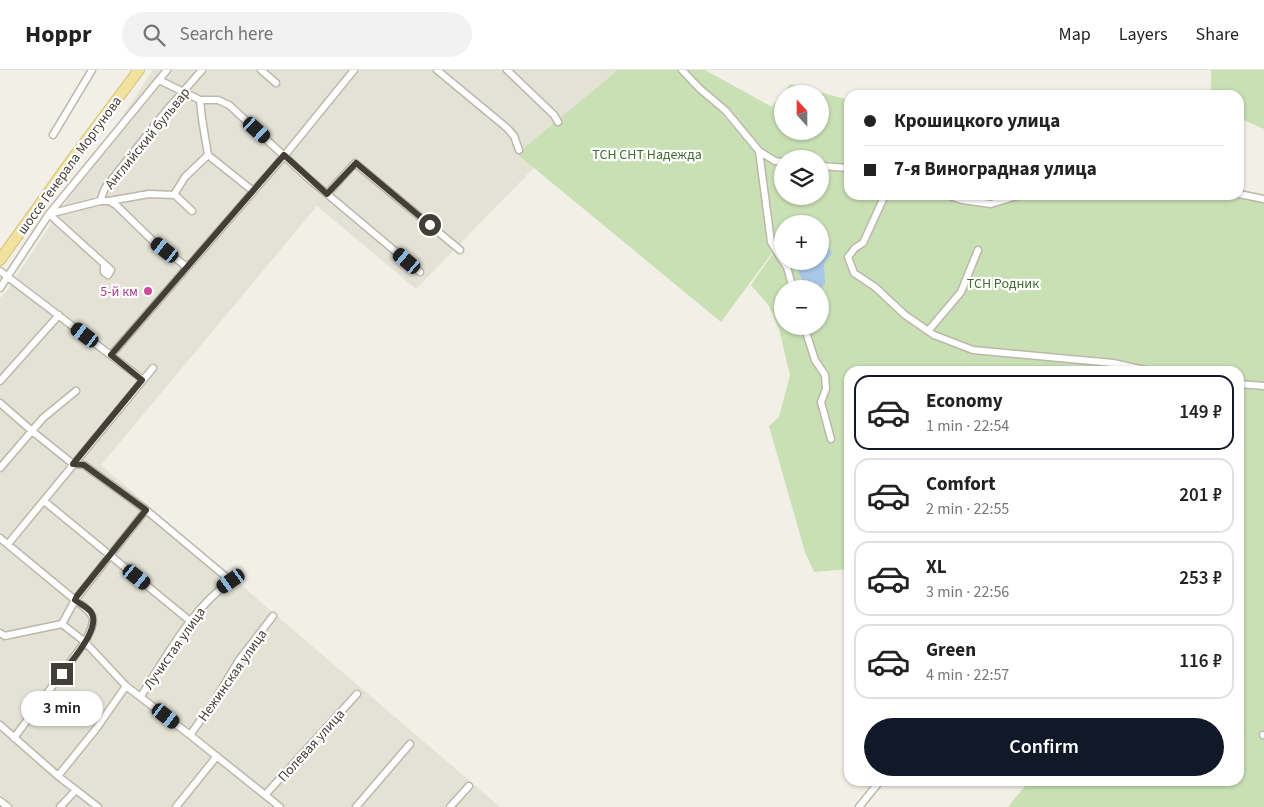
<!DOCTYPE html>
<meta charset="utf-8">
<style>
:root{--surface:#fff;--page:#f2f2f2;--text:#222;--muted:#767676;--line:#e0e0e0;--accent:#111827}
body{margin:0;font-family:"Source Sans 3",sans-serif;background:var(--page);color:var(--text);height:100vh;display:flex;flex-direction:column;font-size:19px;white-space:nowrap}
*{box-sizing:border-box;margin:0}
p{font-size:16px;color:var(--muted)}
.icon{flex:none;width:28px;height:28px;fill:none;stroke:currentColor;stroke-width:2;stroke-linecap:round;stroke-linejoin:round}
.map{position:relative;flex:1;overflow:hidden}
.details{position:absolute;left:844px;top:296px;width:400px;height:420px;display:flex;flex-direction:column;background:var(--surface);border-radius:15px;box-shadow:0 1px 4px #0004}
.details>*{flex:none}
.banner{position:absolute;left:844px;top:20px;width:400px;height:110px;border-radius:15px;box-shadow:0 1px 4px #0004;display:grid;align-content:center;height:110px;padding:0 20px;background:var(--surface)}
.needle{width:32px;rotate:339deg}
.fabs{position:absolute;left:774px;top:15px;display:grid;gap:10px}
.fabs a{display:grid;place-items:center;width:55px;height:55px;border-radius:50%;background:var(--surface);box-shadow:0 1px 4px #0004;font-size:25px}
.end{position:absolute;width:22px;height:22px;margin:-11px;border:6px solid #433f36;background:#fff;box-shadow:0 0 0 2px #fff}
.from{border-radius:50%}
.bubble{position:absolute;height:35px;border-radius:18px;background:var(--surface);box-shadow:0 1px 4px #0004;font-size:16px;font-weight:600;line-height:35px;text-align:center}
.car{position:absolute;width:15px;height:30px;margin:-15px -8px;border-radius:6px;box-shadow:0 0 4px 1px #0007;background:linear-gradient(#222 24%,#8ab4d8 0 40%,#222 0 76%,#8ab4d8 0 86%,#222 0)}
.banner b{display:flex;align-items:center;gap:18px;height:48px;font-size:19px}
.banner b+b{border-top:1px solid var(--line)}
.banner i{width:12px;height:12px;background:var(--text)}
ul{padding:9px 0 0;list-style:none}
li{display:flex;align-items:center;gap:15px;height:75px;margin:0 10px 8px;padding:0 10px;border:2px solid var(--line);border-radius:15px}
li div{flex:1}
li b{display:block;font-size:19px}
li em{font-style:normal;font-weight:600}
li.on{border-color:var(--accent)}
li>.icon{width:45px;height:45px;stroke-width:1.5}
.action{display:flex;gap:10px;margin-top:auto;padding:10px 20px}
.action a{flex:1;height:58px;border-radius:30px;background:var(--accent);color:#fff;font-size:20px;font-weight:600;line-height:58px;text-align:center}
header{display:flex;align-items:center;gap:30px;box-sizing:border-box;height:70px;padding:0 25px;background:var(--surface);border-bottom:1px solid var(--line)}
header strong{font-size:24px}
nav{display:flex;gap:28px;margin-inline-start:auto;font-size:18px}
.search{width:350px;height:45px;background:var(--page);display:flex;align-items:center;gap:12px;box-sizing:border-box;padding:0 18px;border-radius:28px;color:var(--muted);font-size:19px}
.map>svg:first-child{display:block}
</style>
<header>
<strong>Hoppr</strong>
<div class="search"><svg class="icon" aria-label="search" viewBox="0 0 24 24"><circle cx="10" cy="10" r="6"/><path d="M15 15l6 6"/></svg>Search here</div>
<nav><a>Map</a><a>Layers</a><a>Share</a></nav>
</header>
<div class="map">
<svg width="1264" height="737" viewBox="0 0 1264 737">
<rect width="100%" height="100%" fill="#f1efe6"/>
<path fill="#e4e1d5" d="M153,0H629L416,219L317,136L101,395L500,737H0V228L6,222Z"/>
<path fill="#c8e0b4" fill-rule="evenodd" d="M618,0H683L757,83L772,183L721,252L517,84Z
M685,0H705L772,37L782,24V61H820V24H783L790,14L849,30V125H1239V119L1264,125V737H1008L1029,711H1239V301H849V499L814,502L805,482L769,356L779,347L790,305L779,259L769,236L751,215L774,182L761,86ZM782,89H820V126H782ZM782,154H820V191H782ZM782,219H820V256H782Z
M1211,0H1264V59L1239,48V25H1211Z"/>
<path fill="#a9c7e7" d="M820,164L832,183L824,194L825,214L819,219H806L794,191H820Z"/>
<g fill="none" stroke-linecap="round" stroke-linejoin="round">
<defs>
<path id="minor" d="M261,0L276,13
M437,0L507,58L514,66L519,80
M507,0L554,45L558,52
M682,0L699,18L726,41L759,81L775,91L782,92
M159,10L200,30H218L229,35L308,108L420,202
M53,65L92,0
M759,81L771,172L782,190
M208,85L253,121
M820,96L849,98
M327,124L355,93L460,180
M1239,124L1264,129
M175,125L192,141
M885,125L863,173L855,178L848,187L854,203L875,217L905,245L934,265L973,280L1113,293L1149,301
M947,125L962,130L991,134L1020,125
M100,131L105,118L166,41L202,0
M109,131L149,124L175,125V123L185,107L208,85L202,49L200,30
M49,144L100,131H109L116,135L154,172L187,197
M49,144L111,200L108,205L104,202V196
M783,191L787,197L793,219
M0,201L142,309
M0,218L49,144L167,0
M804,256L815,290L825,305L826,319L821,332L831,369
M928,261L961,222L978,180
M111,285L285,85L354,0
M0,311L59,245
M1239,314L1264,316
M0,333L32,361L73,394L84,395L146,440L231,511C191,539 167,586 141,626
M0,398L43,348L76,321
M44,431L190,551
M0,468L75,530L146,440
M8,474L153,298
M0,563L5,566L9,565L62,554
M0,655L58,706L98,737
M1239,664L1240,665
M190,665L215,630L239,590L273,546
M1263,665H1264
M14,668L85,572C97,548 97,546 75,530L62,554L85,572L126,616L190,665L280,737
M58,706L96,659L126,616
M265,725L357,624
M0,731L8,737
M60,737L76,720
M176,737L217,686
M356,737L410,674
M450,737L469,716
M859,737L880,711"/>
<path id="primary" d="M0,190L73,88L139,0"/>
</defs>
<use href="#minor" stroke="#bbb7aa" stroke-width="9"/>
<use href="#primary" stroke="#d4c071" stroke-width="12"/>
<use href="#minor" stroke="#fff" stroke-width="6"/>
<use href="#primary" stroke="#f2e29f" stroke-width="10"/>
</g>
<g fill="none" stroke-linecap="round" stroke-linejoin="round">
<path stroke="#433f36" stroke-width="6" d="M62,604C71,591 102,558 91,542C87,537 80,534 75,530L77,526L146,440L84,395L73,394L142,310L111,285L284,85L327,124L356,93L430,155"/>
</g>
<circle fill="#d1479c" stroke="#fff" stroke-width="2" cx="148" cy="221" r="5"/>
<g text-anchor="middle" stroke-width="4.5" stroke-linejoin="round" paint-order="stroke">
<g font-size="14" fill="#433f36" stroke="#fff">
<text transform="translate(147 68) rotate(-51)" y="5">Английский бульвар</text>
<text transform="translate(69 95) rotate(-54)" y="5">шоссе Генерала Моргунова</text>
<text transform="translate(174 578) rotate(-55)" y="5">Лучистая улица</text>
<text transform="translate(232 605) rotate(-55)" y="5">Нежинская улица</text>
<text transform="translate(311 675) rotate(-48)" y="5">Полевая улица</text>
</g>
<g font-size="14" fill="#426d31" stroke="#fff">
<text x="647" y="89">ТСН СНТ Надежда</text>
<text x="1003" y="218">ТСН Родник</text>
</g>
<g font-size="14" fill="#b23c85" stroke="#fff" text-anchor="end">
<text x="138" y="226">5-й км</text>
</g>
</g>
</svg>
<div class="fabs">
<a><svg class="needle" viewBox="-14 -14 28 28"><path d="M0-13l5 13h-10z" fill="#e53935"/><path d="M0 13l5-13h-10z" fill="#767676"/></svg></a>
<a><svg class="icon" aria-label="layers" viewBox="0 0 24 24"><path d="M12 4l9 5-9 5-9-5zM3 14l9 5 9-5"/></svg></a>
<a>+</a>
<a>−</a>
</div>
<i class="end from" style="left:430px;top:155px"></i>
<i class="end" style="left:62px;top:604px"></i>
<div class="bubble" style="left:21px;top:621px;width:82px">3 min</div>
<i class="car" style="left:257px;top:60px;rotate:132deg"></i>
<i class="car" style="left:165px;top:180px;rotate:308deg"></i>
<i class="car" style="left:407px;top:191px;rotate:310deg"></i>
<i class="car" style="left:85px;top:265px;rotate:307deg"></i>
<i class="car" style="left:137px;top:507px;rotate:129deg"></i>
<i class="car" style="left:231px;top:511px;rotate:235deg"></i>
<i class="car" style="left:166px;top:646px;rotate:128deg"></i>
<div class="banner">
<b><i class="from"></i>Крошицкого улица</b>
<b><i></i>7-я Виноградная улица</b>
</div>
<section class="details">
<ul>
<li class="on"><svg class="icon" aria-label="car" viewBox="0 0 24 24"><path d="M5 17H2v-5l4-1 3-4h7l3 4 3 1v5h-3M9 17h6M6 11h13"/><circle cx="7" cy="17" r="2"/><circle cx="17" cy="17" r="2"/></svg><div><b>Economy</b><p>1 min · 22:54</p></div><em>149 ₽</em></li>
<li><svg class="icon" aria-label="car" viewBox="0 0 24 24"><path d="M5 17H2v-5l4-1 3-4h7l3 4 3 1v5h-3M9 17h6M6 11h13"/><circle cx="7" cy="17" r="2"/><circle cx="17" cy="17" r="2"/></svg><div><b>Comfort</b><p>2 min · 22:55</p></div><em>201 ₽</em></li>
<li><svg class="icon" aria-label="car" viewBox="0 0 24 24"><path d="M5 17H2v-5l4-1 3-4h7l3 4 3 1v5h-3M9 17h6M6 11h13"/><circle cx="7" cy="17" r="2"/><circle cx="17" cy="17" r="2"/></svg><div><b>XL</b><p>3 min · 22:56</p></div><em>253 ₽</em></li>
<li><svg class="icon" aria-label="car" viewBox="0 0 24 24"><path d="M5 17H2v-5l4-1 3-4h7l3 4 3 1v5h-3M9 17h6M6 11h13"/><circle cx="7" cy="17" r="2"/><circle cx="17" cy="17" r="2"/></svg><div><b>Green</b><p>4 min · 22:57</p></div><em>116 ₽</em></li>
</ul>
<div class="action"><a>Confirm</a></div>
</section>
</div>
